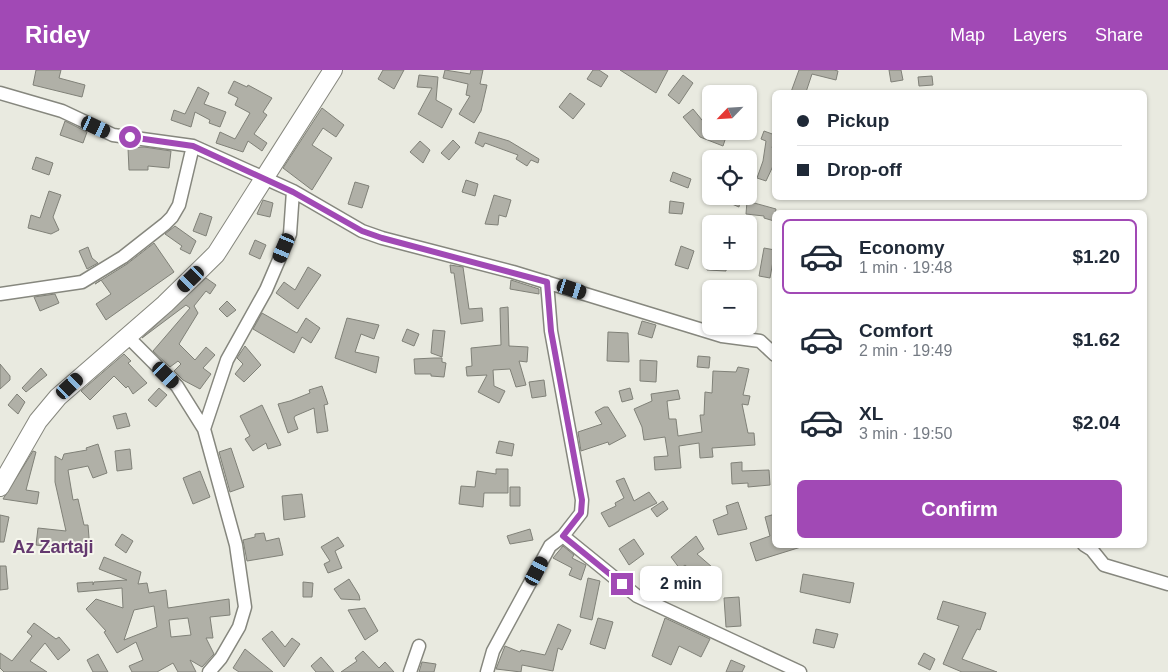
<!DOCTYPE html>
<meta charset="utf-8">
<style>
:root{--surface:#fff;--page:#f6f6f7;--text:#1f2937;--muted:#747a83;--line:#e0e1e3;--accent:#a149b5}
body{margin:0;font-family:Arial,sans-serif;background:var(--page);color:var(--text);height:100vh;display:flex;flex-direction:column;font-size:19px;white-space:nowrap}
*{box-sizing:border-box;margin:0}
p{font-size:16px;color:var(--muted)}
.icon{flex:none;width:28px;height:28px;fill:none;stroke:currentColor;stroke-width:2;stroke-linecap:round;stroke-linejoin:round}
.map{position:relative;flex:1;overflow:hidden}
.details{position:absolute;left:772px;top:140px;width:375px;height:338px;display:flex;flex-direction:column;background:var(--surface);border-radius:8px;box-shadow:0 1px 4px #0004}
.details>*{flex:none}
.top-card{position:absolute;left:772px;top:20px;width:375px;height:110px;border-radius:8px;box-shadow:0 1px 4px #0004;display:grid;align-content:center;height:110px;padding:0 25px;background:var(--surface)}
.needle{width:32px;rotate:245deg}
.fabs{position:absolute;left:702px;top:15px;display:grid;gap:10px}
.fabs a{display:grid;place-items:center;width:55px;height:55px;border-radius:8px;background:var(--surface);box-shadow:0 1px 4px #0004;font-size:25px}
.end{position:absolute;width:22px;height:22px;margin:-11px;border:6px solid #a149b5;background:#fff;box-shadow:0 0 0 2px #fff}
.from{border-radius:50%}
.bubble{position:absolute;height:35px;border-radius:8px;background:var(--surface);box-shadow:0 1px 4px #0004;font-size:16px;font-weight:600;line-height:35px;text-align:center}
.car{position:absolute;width:15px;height:30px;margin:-15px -8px;border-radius:6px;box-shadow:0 0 4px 1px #0007;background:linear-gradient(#222 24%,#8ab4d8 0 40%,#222 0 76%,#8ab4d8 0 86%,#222 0)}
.top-card b{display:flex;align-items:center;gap:18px;height:48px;font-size:19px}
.top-card b+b{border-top:1px solid var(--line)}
.top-card i{width:12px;height:12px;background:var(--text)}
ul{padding:9px 0 0;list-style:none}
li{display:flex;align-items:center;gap:15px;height:75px;margin:0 10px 8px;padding:0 15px;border:2px solid transparent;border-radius:8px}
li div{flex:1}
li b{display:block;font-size:19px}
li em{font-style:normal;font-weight:600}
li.active{border-color:var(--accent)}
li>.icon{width:45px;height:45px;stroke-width:1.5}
.button{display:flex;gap:10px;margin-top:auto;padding:10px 25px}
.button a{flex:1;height:58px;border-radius:8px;background:var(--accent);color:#fff;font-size:20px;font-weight:600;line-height:58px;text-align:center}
header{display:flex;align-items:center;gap:30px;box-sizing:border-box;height:70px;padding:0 25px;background:var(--accent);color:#fff}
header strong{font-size:24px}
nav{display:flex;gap:28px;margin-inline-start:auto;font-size:18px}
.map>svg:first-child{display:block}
</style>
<header>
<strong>Ridey</strong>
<nav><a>Map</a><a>Layers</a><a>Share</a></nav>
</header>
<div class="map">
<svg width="1168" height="602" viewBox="0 0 1168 602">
<rect width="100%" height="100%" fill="#e9eae0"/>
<path fill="#b0b0a7" stroke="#808178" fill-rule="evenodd" d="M36,0H61L59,8L85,15L82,27L33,15Z
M383,0H404L394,19L378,9Z
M445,0L470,4L471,0H483L480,14L487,15L481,41L474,53L459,44L470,26L466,25L468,14L443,8Z
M593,0H599L608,6L601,17L587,9Z
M620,0H668L656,23Z
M799,0H834L838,1L836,10L812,4L806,22H791Z
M889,0H901L903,10L891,12Z
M419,5L438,7L436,30L452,39L442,58L418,44L432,18L417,17Z
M683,5L693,13L679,34L668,25Z
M932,6L933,15L919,16L918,7Z
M234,11L247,17L248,15L272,28L263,42L267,45L254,64L267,73L262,81L248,71L243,82L216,73L220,62L235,69L250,43L235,35L238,28L228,23Z
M198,17L209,23L204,34L226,42L220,57L209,53L210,50L195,42L191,57L171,50L174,40L185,44Z
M570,23L585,34L573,49L559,37Z
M322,38L344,55L336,67L323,58L312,75L332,88L312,120L283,98Z
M693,39L711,61H728L723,76L700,67L683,47Z
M65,51L87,62L83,73L60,65Z
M764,61L775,65L772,78L775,79L773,96L766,111L757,108L763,91L766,71L761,69Z
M479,62L509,71L539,89L538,93L531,90L527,96L516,89L518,85L485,73L483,77L475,73Z
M453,70L460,77L449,90L441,83Z
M420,71L430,80L423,93L410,82Z
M144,77L171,81L169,98L148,96V100H129L128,78Z
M36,87L53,93L49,105L32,99Z
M673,102L691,109L688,118L670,111Z
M466,110L478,114L475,126L462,122Z
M355,112L369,116L362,138L348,134Z
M49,121L61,125L53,147L59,160L51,164L28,158L31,145L40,148Z
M494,125L511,130L506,147L499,145L498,155L485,154Z
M713,126H741L739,137Z
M263,130L273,133L270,147L257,144Z
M670,131L684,133L682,144L669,143Z
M747,131L776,139L774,151L764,148V146L746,144Z
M200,143L212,147L206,166L193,161Z
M175,156L196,171L190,184L180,179L182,176L165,164Z
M255,170L266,175L260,189L249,184Z
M154,173L174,202L106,250L96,234L111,224L101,210L95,214L127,194Z
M681,176L694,181L688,199L675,195Z
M88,177L92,188L98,193L87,199L79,181Z
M764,178L775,180L770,208L759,206Z
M707,191H727L726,201L707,200Z
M450,195L463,197L469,239L482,238L483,251L461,254L454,203H451Z
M308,197L321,205L298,239L276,223L284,212L295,220Z
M206,208L216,215L210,224L206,221L194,236L198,243L179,274L195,290L206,277L215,285L203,298L211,304L200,319L183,310L174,301L181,294L178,291L170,297L153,281L190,238L186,235L142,268Z
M511,210L539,219V224L510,219Z
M55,224L59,233L40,241L34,227Z
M227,231L236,240L227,247L219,239Z
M508,237L509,276L528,277L527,292L519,291L526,315L516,317L510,299L493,300L494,316L505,321L499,333L478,322L487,305L467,306L466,297L472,296L471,278L501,275L500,238Z
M262,243L297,263L306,248L320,258L311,273L302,267L294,283L253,259Z
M347,248L379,255L374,269L361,264L355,282L379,287L376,303L335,288Z
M642,251L656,255L652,268L638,264Z
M407,259L419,264L414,276L402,271Z
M433,260L445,261L442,287L431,283Z
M608,262L628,263L629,292L607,291Z
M245,276L261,295L244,312L235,304L243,294L237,288Z
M124,284L131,291L128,293L147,313L133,324L128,316L126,318L114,306L90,330L81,321Z
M698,286L710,287L709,298L697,297Z
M434,288H442V292L446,293L444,307L431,306V304H415L414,289Z
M640,290L657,291L656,312L640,311Z
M0,294L10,306V310L0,319Z
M738,297L749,299L743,325L750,326L748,335L742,334L748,363H754L755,375L712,378L713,387L700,388L699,373L679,376L681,398L655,400L654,387L668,386L665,367L644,370L642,357L634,339L652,331L651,324L678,320L680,329L667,331L669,349H676L678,366L702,362L700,345H704L705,322L712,323L713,301L736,302Z
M41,298L47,305L26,322L22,318Z
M544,310L546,326L532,328L529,312Z
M322,316L328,334L324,335L328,361L317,363L314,338L295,346L294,348L298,359L288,363L278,334L290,331L310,323L309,320Z
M159,318L167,325L156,337L148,330Z
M630,318L633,329L622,332L619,321Z
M17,324L25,332L18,344L8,335Z
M262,335L281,375L268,379L266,373L253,381L245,369L250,366L240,346Z
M604,337H608L626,366L609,375L608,372L581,381L578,362L602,354L595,342Z
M126,343L130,356L117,359L113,346Z
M499,371L514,374L512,386L496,383Z
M98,374L107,403L93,408L88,396L68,400L73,430L78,429L84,455H88L90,480L72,482L71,479L36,475L38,458L66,461L55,412V386L62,390L64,384L87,380L86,378Z
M231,378L244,417L230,422L219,382Z
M130,379L132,399L117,401L115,381Z
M33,381L36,382L26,420L39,422L37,434L3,429Z
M742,392V401L769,400L770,415L748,417V413L732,414L731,393Z
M496,399H508V423H484L483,437L459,434L461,416L475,417L477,401L496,404Z
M200,401L210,427L193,434L183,408Z
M624,408L634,431L649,422L657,433L609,457L601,443L616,436L615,433L624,428L616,411Z
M510,417H520V436H510Z
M302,424L305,447L284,450L282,426Z
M663,431L668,439L657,447L651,439Z
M738,432L747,459L718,465L713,450L728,444L726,436Z
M775,444V475H801V477L756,491L750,473L770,466L765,447Z
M0,445L9,447L4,472H0Z
M530,459L533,470L510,474L507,466Z
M264,463L266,471L279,468L283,485L247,491L243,470L255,467V464Z
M122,464L133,471L126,483L115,475Z
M696,466L704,479L697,484L712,497L701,509L685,495L680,499L671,487Z
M338,467L344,476L335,481L342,498L328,503L324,494L330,491L321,477Z
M634,469L644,484L629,495L619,479Z
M563,476L574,485L572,488L586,495L581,510L569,505L572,498L553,488Z
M104,487L141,502L138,514L147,513L149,523L166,520L168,538L229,529L230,545L210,547L213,568H206L214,584L202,597L190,590L196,602H178L173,593L157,602H132L129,596L143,590L136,572L117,583L104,562L106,561L86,539L96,529L123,538L122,518L78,522L77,513L93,512V515L94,512L127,510L99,499ZM154,536L157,557L124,570L134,540ZM188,548L191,565L171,567L169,550Z
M0,496H6L8,519L0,520Z
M803,504L854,513L850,533L800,522Z
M588,508L600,511L592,550L580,547Z
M349,509L359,525L360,530L341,529L334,519Z
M303,512L313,513L312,527H303Z
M739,527L741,556L726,557L724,528Z
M943,531L986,543L980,560L977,559L962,589L997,602H962L943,594L959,556L937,549Z
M365,538L378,561L365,570L348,540Z
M598,548L613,552L605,579L590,574Z
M665,548L710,569L701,587L679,576L671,595L652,586Z
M34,553L56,569L59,567L70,580L58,590L45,573L30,591L47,602H4L0,598V583L12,591L32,566L27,562Z
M558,554L571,560L562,580L558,578L553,601L522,595L521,602L496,599L505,576L520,582L521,580L545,585Z
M816,559L838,564L834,578L813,573Z
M272,561L285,577L292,568L300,574L284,597L262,569Z
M245,579L273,602H239L233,598Z
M363,581L379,598L385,592L394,602H341L357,591L355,588Z
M924,583L935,589L930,600L918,594Z
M98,584L108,602H93L87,590Z
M321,587L334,602H316L311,596Z
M731,590L745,596L742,602H726Z
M422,592L436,594L434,602H419Z"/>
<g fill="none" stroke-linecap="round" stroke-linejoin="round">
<defs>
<path id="street" d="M0,23L62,41L113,65L193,76L293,121L362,161L382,168L513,202L722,266L760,271L775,285
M0,224L82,212L123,187L165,154L172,147L179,135L193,76
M128,267L177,316L204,359L236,475L245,537L239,557L221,588L209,602
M204,359L227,290L266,220L290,164L293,121
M563,466L637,526L800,602
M1084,475L1092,480L1104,495L1168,514
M410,602L419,576
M487,602L493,581L550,476L563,466L581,443L582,430L551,261L547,212"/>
<path id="secondary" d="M0,417L38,351L58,327L165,234L216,184L333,0"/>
</defs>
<use href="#street" stroke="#86877e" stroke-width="15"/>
<use href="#secondary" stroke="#86877e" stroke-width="20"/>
<use href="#street" stroke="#fff" stroke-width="12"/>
<use href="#secondary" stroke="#fff" stroke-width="18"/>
</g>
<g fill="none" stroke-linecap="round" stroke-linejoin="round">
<path stroke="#a149b5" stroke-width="6" d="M130,67L193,76L206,82L293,122L362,161L382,168L547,212L551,261L582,430L581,443L563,466L622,514"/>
</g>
<g text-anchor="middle" stroke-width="4" stroke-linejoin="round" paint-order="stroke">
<g font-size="18" font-weight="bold" fill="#64396f" stroke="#f6f7ed">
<text x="53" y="483">Az Zartaji</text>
</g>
</g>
</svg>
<div class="fabs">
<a><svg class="needle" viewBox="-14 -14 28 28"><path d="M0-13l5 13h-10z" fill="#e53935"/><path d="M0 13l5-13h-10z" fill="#747a83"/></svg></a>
<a><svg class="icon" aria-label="locate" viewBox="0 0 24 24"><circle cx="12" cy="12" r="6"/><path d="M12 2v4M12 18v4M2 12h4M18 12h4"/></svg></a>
<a>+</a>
<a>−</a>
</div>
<i class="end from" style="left:130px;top:67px"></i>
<i class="end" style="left:622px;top:514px"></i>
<div class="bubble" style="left:640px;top:496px;width:82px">2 min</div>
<i class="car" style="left:96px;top:57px;rotate:115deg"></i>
<i class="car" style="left:284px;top:178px;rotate:203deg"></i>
<i class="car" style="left:191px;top:209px;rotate:226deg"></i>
<i class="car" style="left:572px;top:219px;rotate:108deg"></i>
<i class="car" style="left:166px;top:305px;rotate:135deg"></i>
<i class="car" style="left:70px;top:316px;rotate:47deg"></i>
<i class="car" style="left:537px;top:501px;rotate:28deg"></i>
<div class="top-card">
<b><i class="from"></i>Pickup</b>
<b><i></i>Drop-off</b>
</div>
<section class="details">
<ul>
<li class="active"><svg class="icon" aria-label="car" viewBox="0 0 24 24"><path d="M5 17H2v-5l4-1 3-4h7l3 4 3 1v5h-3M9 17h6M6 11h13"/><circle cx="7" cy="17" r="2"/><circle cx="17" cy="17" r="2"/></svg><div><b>Economy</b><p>1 min · 19:48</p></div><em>$1.20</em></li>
<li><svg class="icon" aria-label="car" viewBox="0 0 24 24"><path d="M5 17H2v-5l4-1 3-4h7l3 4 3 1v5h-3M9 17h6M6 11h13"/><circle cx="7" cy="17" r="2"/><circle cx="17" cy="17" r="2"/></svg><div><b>Comfort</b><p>2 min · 19:49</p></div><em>$1.62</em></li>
<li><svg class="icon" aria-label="car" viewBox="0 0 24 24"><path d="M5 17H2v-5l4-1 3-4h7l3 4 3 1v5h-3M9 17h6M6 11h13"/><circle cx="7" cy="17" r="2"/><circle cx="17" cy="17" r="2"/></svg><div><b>XL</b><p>3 min · 19:50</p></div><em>$2.04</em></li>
</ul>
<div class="button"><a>Confirm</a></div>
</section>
</div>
